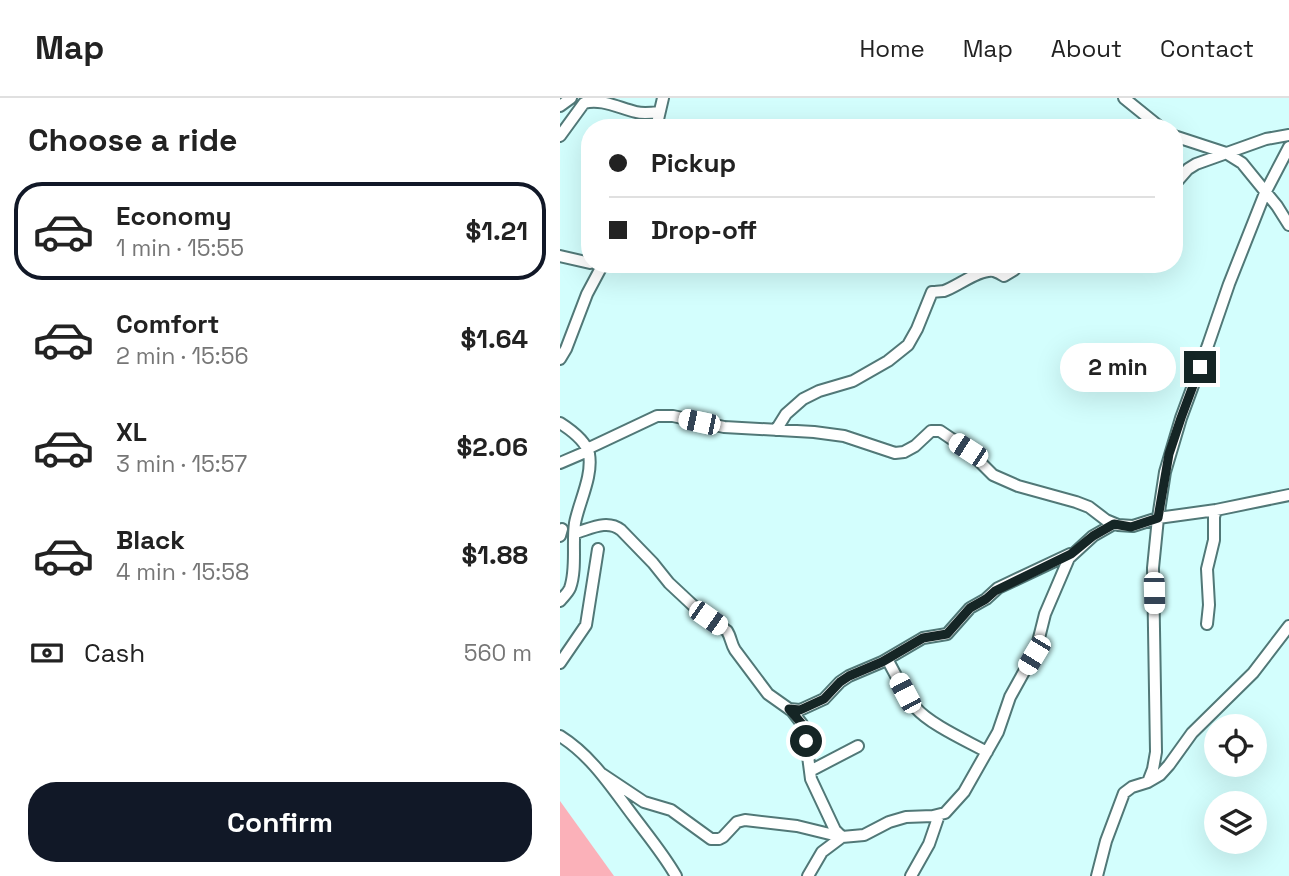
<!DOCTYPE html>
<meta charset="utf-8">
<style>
:root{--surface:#fff;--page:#f6f6f6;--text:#222;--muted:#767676;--line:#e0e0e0;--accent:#111827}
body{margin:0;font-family:"Space Grotesk",sans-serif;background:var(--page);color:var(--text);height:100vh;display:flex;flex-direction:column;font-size:26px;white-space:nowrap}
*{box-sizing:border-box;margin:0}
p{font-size:23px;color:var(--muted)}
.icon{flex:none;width:38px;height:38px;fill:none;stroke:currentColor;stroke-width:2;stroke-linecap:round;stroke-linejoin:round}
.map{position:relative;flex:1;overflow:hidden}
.details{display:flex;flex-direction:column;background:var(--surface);width:560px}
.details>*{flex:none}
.top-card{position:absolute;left:21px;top:21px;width:602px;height:154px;border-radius:28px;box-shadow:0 7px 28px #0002;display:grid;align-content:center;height:154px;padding:0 28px;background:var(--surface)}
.tools{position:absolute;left:644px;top:616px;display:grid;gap:14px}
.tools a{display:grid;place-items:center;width:63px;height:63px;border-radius:50%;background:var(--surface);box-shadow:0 7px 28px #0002;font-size:35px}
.end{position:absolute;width:32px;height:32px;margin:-16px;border:9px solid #152525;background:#fff;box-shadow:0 0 0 4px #fff}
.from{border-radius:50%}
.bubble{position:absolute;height:49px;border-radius:24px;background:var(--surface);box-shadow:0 7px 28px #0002;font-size:23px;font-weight:800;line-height:49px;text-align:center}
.car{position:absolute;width:21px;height:42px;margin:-21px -10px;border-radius:9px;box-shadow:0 0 5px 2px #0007;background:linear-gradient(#fff 24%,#345 0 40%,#fff 0 76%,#345 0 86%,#fff 0)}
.top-card b{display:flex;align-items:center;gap:24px;height:66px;font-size:26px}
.top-card b+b{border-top:2px solid var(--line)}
.top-card i{width:18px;height:18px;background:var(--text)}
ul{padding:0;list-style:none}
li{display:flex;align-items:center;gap:21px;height:98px;margin:0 14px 10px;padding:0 14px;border:4px solid transparent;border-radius:28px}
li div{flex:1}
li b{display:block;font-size:26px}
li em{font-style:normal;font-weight:800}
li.on{border-color:var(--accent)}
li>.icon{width:63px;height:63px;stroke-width:1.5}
h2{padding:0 28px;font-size:32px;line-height:84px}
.pay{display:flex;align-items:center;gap:18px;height:77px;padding:0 28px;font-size:26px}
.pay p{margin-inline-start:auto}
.action{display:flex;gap:14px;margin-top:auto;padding:14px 28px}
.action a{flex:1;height:80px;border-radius:28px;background:var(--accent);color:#fff;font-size:28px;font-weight:800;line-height:80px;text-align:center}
header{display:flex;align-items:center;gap:42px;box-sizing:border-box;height:98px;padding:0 35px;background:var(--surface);border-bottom:2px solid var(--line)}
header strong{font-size:33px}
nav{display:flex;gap:38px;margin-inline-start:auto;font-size:24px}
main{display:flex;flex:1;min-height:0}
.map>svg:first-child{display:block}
</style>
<header>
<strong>Map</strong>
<nav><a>Home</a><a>Map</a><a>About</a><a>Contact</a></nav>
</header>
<main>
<section class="details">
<h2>Choose a ride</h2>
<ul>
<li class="on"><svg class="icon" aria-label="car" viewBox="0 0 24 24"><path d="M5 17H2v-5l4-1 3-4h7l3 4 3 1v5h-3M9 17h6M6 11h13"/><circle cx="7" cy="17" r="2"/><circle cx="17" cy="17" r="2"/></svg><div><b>Economy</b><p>1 min · 15:55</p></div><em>$1.21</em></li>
<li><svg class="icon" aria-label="car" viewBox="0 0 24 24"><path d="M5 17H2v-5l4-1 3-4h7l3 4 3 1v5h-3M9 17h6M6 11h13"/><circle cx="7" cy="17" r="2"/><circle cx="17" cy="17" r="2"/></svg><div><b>Comfort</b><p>2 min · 15:56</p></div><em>$1.64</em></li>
<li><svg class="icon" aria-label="car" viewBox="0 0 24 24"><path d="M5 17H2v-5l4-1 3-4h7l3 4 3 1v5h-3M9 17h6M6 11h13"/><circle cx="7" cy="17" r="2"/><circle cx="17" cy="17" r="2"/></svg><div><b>XL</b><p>3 min · 15:57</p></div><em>$2.06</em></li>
<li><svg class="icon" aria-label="car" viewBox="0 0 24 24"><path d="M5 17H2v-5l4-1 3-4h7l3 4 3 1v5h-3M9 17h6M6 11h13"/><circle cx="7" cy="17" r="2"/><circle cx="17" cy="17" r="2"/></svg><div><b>Black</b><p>4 min · 15:58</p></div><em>$1.88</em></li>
</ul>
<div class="pay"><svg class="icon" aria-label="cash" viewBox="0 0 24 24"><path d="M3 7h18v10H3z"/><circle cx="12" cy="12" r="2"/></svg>Cash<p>560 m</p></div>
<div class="action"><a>Confirm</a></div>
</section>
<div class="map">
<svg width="729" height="778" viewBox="0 0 729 778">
<rect width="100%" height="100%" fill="#d3fefd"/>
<path fill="#fbb1b9" d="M0,703L54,778H0Z"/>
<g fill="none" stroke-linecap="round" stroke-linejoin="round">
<defs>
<path id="minor" d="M564,0L601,30
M0,8L11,0
M96,30L103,0
M0,38L24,5C41,0 59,10 76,14C83,16 91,15 99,14
M614,38L666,55L682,65L717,108L729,127
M614,87L628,71L636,66L706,41L729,37
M0,158L30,165
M0,261L6,251L27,196L43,166
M0,325C11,332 26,343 29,356C33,378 19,404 15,425C12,445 17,471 10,490C8,495 3,499 0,503
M216,332L226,316L243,301L259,293L293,283L328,263L348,247L357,231L372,194C374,194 383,193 384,193C397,189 420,170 434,173C437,174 441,176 444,178L454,172L459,166
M27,351L97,318H113L164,329L254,334L284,338L335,355L344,354L355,348L371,333H380L408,352L433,377L458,388L516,404L529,409L546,422L558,427L573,428L598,420L656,412L729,397
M0,365L28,353
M15,435C30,431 47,421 61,432L93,465L109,485L139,513L167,533C171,539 171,546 175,552L208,596L232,613L242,626L246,643L251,681L275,732L282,739L262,754L248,778
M0,438L2,431
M647,526L649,507L647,471L654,442V419L656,412
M327,561C336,577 344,595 355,609C369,626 407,643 427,654
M0,565L26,527L38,451
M229,611L240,612L264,601L280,584L289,578L322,564L363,540L387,536L410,510L426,501L438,490L510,456
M0,638C32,658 52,690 74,719C89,739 104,757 116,778
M250,673L298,648
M42,676L84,704L111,712L151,741H159L163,739L177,724L185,722L237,728L282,739L304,737L329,724L346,719L373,718L385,715L404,694L438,634L450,599L476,552L485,516L509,460L533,438L554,426
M588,684L593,671L596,654L593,470L598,420L605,374L621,320L648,247L669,186L705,95L729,49
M351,778L369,746L379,717
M537,778L546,743L564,695L572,689L588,684L600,677L609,667L632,635L693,575L729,528"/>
</defs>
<use href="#minor" stroke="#517877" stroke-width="14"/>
<use href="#minor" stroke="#fff" stroke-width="10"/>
</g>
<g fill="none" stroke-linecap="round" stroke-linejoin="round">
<path stroke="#152525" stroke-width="9" d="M246,643L242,626L229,611L240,612L264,601L280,584L289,578L322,564L363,540L387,536L410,510L426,501L435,493L511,456L533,438L554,426L571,429L598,420L609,356L621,320L640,269"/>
</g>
</svg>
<div class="tools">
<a><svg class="icon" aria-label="locate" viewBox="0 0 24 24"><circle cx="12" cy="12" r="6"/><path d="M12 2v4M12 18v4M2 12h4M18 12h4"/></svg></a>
<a><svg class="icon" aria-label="layers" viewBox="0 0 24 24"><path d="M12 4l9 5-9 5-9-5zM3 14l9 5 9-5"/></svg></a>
</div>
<i class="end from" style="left:246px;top:643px"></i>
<i class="end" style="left:640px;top:269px"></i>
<div class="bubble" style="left:500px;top:245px;width:116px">2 min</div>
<i class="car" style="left:139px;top:324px;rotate:282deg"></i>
<i class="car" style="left:408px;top:352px;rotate:303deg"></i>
<i class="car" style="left:594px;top:495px;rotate:179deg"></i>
<i class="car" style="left:148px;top:520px;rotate:125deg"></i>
<i class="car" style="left:474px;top:557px;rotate:211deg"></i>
<i class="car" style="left:345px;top:595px;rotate:332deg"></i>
<div class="top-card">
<b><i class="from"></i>Pickup</b>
<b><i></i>Drop-off</b>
</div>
</div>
</main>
